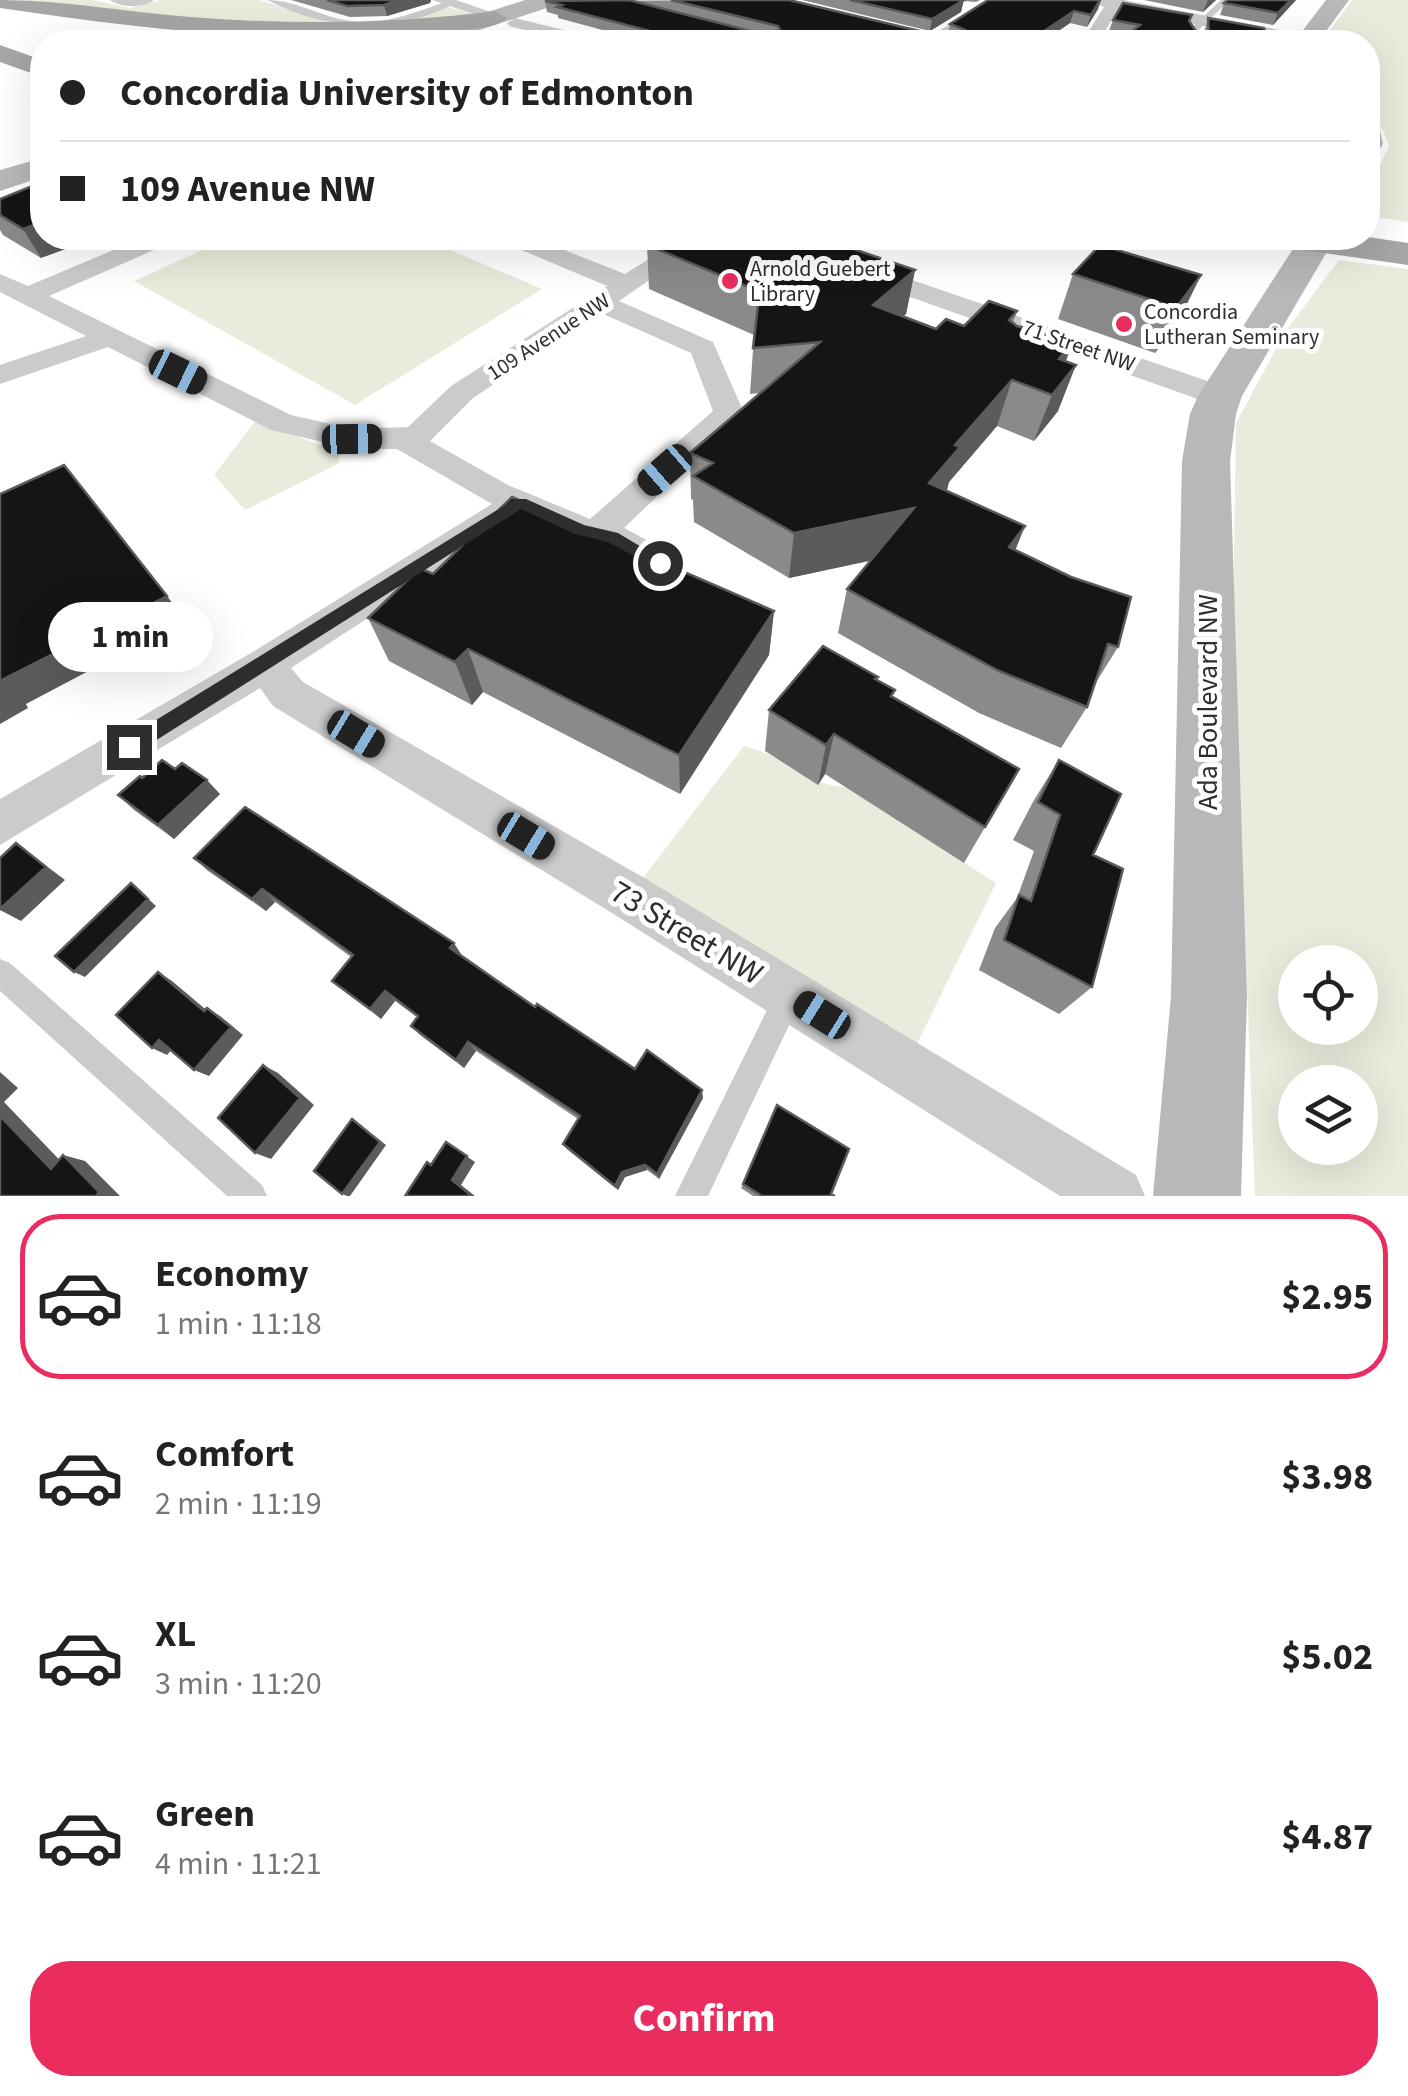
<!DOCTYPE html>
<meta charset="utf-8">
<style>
:root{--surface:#fff;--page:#f6f6f6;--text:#222;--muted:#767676;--line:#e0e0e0;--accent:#ea2c5f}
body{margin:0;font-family:"Source Sans 3",sans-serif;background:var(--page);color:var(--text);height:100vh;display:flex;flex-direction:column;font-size:38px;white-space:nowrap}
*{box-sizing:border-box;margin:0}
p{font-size:32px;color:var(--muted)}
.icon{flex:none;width:55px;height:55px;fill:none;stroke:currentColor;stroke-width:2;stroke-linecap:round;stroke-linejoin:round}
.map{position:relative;height:1196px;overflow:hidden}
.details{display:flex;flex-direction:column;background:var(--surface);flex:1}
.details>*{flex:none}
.top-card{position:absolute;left:30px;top:30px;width:1350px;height:220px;border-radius:40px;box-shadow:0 10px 40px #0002;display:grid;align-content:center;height:220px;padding:0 30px;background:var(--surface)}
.buttons{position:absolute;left:1278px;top:945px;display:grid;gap:20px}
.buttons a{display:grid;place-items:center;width:100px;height:100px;border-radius:50%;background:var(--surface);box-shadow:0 10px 40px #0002;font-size:50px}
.end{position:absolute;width:45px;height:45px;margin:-22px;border:12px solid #2e2e2e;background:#fff;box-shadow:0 0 0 5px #fff}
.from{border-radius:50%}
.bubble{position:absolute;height:70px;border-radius:35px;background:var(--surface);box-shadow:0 10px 40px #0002;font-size:32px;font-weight:700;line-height:70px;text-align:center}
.car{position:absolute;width:30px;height:60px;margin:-30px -15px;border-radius:12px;box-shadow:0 0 8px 2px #0007;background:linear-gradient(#222 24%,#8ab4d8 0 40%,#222 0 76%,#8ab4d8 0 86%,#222 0)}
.top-card b{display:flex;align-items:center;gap:35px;height:95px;font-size:38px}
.top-card b+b{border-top:2px solid var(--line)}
.top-card i{width:25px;height:25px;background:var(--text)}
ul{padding:18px 0 0;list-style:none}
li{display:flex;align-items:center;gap:30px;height:165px;margin:0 20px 15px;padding:0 10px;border:5px solid transparent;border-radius:40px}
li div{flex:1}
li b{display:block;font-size:38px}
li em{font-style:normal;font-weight:700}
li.selected{border-color:var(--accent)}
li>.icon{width:90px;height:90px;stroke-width:1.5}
.primary-button{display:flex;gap:20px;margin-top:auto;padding:20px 30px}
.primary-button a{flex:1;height:115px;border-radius:40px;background:var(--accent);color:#fff;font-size:40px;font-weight:700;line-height:115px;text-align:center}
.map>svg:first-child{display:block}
</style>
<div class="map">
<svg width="1408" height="1196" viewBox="0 0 1408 1196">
<rect width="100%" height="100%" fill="#fff"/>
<path fill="#e8ecdc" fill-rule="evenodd" d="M23,0H93L130,8L161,0H259L343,27H387L448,7L474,14C407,51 110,12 23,0Z
M1352,0H1408V222L1368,216V191L1389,146L1383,130L1368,113V42H1321Z
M229,238H422L542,289L355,405L134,281Z
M1339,260L1408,269V1196H1255L1233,619L1236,423L1285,332ZM1295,962H1360V1028H1295ZM1295,1082H1360V1148H1295Z
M256,420L340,453L338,464L245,510L214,475Z
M744,746C787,756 799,783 845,787L996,883L906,1066L629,896Z"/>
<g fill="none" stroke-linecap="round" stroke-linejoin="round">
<path fill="#cbcbcb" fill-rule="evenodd" d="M267,0C296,0 321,17 350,21C384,26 416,12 448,1L455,3C395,36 327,31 267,0Z
M987,0H997L935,40L928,38Z
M1221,0H1230L1197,31L1201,42H1193L1188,31Z
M0,959L10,963L262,1185L267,1196H227L0,991Z
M789,982L799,986L803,996L708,1196H675L779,986Z"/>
<path fill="#cbcbcb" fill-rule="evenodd" d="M110,0H154C144,8 120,8 110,0Z
M432,0H456L505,17L497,22Z
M1084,0H1124L1305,35L1313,40L1292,42L1118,10L1098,42H1082L1104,7Z
M515,18L596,38L598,42H572L509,26L507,23Z
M142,238H173L170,243L49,296L291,415L353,429L408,427L451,386L607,286L505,243L502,238H534L625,274L682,238H710L619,301L713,342L744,413L624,528L673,554L678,563L673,572L660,576L647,572L603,547L569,539L522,518L291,668L303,682L646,879L1136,1175L1145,1196H1060L612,913L273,706L260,688L0,845V799L251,653L492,504L397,449H353L271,430L108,347L0,384V365L86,336L0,292V274L28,286ZM601,313L691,353L713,411L590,519L508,485L430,441L473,398Z
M755,238H789L1231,389L1235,396L1231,403H1209L758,243Z"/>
<path fill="#b8b8b8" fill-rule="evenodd" d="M525,0H559L556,5L443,42H408L411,37Z
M1326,0H1349L1318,42H1294Z
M1368,123L1379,126L1383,144L1379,150L1368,153Z
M42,158V177L0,191V170Z
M1300,238H1335L1242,396L1236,414L1230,461L1247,996L1241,1196H1153L1171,996L1182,461L1190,414L1198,396Z"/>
<path fill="#a6a6a6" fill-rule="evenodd" d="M0,0C64,0 126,12 190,17C293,25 393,24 495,11L507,18C496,29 472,28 456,30C305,49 150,30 0,8Z
M0,45L42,60V77L0,62Z
M1368,237L1408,243V265L1296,249L1283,246L1278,238Z"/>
</g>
<path fill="#8a8a8a" d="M291,0H431L430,3L387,16L350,17Z
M789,0L932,34H948L950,24L1098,9L1087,27L1070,23L1042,42H647L558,18V15L547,12L545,1Z
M802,0H980L976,2L963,1L961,12L930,31Z
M1144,0H1216L1203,12Z
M1228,0H1296L1273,25L1220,15L1224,3Z
M1208,18L1271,42L1127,35L1109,31L1113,20L1189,21L1198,34L1204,33Z
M42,182L41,258L3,235L0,230V199Z
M647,245L915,270L906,314L903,316L936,329L964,326L1017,311L1013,323L1066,362L1058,411L1034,441L997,426L949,482L947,490L1015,550L1118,647L1095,684L1087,707L1061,748L979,713L838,633L847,589L871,560L789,578L694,522L693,500L691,499L690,453L760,393L750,394L754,335L649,289Z
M1073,274L1201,275L1179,320L1155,353L1058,319Z
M433,574L774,611L769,655L680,794L483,692L472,705L389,661L368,618Z
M877,680L893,697L1019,769L964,863L825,774L818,785L765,751L769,710Z
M1059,760L1093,855L1092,987L1059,1014L979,970L995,928L1017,898L1034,851L1013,840L1034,800Z
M175,769L220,794L174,839L134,810L118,795L142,778Z
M194,858L461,954L535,1007L635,1069L703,1098L659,1179L647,1170L625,1177L618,1190L568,1150L563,1144L578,1119L476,1051L464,1068L420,1035L411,1026L417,1017L395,1001L381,1019L332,981L351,957L275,902L266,911L208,871Z
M743,1184L831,1194L835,1196H753L741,1188Z"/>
<path fill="#5b5b5b" d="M399,0H431L430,3L387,16L384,5Z
M964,0L961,12L930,31L932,19Z
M1101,0L1098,9L1087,27L1091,15Z
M1208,0H1216L1203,12Z
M1291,0H1296L1273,25L1278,13Z
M1074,11L1070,23L1042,42H1028Z
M42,222V238H96L41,258L23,229Z
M915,270L906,314L865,350L873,305Z
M1201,275L1179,320L1155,353L1176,308Z
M1073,342L1056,388L1059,359Z
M1076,365L1058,411L1034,441L1052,395Z
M1012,380L997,426L949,482L946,493L929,483L955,445Z
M914,508L902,554L789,578L794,533Z
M1025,526L1007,571L1009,547Z
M167,596L185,620L26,704L28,708L0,724V681Z
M774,611L769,655L680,794L679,755Z
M468,649L483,692L472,705L455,662Z
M834,734L825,774L818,785L826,745Z
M207,780L220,794L174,839L158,825Z
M16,843L65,880L21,921L0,910Z
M131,883L156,906L85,977L74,972Z
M262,889L275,902L266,911L252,899Z
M454,943L461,954L458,959L450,948Z
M158,972L172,981L217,1019L204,1011Z
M385,991L395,1001L381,1019L370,1009Z
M207,1008L220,1016L243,1035L209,1076L194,1070Z
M159,1040L173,1048L167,1055L152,1048Z
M468,1042L476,1051L464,1068L456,1060Z
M263,1065L278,1073L314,1105L271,1159L255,1153Z
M0,1072L18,1088L4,1102L73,1174L51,1169L0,1116Z
M702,1090L703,1098L659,1179L657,1174Z
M352,1119L386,1145L350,1196H347L342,1194Z
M446,1142L475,1162L461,1185L475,1196H472L452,1180Z
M63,1155L85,1161L120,1196H96Z
M645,1165L647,1170L625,1177L618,1190L615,1186L622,1172Z"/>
<path fill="#151515" stroke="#5b5b5b" stroke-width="2.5" d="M327,0H399L384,5L347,6Z
M629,0L762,34L780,30L778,26L671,0H789L932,34H961L965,30L950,24L988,0H1100L1091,15L1074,11L1028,42H692L557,7L562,5L545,1Z
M850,0H964L932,19Z
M1228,0H1291L1278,13L1224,3Z
M1123,3L1192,15L1189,21L1198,34L1209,32L1208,18L1264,28L1271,42H1118L1140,25L1113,20Z
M42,182V222L23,229L0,215V199Z
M659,238H821L915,270L873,305L936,329L946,319L964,326L989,301L1017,311L1009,320L1017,326L1073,342L1059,359L1076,365L1052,395L1012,380L955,445L960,447L929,483L1025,526L1009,547L1071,577L1131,597L1118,647L1108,644L1087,707L999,671L847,589L914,508L794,533L693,476L713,463L690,453L820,342L753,348L758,304L775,298L647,245Z
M1100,245L1201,275L1176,308L1073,274Z
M64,465L167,596L0,681L2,685L0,686V494Z
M512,497L774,611L679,755L468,649L455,662L368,618L420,568L433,574Z
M823,646L878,677L875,679L895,690L891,696L1019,769L985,827L834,734L826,745L769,710Z
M162,760L175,769L182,763L207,780L158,825L118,795L140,776L142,778Z
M1059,760L1121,794L1093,855L1123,869L1092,987L1004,940L1019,895L1031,901L1060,815L1038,802Z
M245,807L454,943L450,948L535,1007L537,1004L635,1069L647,1050L702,1090L657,1174L645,1165L622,1172L615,1186L563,1144L580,1116L468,1042L456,1060L411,1026L418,1016L385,991L370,1009L332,981L353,955L262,889L252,899L194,858Z
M16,843L46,867L0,909V858Z
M131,883L148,899L74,972L55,956Z
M158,972L204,1011L207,1008L231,1027L194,1070L159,1040L152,1048L116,1015Z
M263,1065L300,1098L255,1153L218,1118Z
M777,1105L849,1149L831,1194L835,1196H762L743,1184Z
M0,1116L51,1169L63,1155L99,1192L96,1196H0Z
M352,1119L380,1142L342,1194L314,1171Z
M446,1142L467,1156L452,1180L472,1196H405L427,1162L431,1165Z"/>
<path fill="#2e2e2e" d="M515,499H526L584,525L618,533L668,563L665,567H654L608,542L575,534L521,509L136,753H122V741Z"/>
<g fill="#ea2c5f" stroke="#fff" stroke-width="4">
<circle cx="730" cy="281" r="10"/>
<circle cx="1124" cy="324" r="10"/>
</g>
<g text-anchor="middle" stroke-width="10" stroke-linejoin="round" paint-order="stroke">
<g font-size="22" fill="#2e2e2e" stroke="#fff" text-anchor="start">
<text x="750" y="276">Arnold Guebert<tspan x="750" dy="25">Library</tspan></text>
<text x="1144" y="319">Concordia<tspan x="1144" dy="25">Lutheran Seminary</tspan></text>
</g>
<g font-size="22" fill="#2e2e2e" stroke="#fff">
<text transform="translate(548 336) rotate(-33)" y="8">109 Avenue NW</text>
<text transform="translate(1079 345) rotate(19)" y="8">71 Street NW</text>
</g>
<g font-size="28" fill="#2e2e2e" stroke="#fff">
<text transform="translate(1207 702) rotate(-90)" y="10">Ada Boulevard NW</text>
</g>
<g font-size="32" fill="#2e2e2e" stroke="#fff">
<text transform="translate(687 932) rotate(31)" y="11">73 Street NW</text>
</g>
</g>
</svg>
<div class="buttons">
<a><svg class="icon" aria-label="locate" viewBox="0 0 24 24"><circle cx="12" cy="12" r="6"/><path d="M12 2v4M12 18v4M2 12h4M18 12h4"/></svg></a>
<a><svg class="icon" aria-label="layers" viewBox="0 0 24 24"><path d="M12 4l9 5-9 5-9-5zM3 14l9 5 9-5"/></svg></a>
</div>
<i class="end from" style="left:660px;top:563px"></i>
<i class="end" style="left:129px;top:747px"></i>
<div class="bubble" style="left:48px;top:602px;width:165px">1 min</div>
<i class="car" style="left:178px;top:372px;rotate:116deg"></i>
<i class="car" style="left:352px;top:439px;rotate:89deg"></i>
<i class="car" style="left:665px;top:470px;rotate:229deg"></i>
<i class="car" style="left:356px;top:734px;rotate:121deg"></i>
<i class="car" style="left:526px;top:836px;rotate:121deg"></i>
<i class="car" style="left:822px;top:1015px;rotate:302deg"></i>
<div class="top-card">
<b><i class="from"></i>Concordia University of Edmonton</b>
<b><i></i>109 Avenue NW</b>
</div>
</div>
<section class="details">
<ul>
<li class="selected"><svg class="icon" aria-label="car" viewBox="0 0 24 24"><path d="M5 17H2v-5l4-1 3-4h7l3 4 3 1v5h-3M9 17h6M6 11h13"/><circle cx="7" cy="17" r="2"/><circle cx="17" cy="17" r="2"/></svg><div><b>Economy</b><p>1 min · 11:18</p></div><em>$2.95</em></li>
<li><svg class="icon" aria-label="car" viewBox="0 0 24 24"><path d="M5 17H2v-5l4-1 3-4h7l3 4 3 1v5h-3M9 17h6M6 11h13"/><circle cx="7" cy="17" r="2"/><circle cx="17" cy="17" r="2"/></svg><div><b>Comfort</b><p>2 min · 11:19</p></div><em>$3.98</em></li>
<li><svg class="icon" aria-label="car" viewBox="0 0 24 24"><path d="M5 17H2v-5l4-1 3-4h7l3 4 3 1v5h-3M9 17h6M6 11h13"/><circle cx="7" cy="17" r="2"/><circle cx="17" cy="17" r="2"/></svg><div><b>XL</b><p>3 min · 11:20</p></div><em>$5.02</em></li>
<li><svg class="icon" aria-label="car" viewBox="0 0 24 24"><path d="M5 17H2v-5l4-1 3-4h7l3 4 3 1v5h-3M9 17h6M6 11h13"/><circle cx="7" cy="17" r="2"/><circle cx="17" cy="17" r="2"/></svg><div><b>Green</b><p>4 min · 11:21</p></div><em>$4.87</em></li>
</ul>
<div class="primary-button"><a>Confirm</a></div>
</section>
